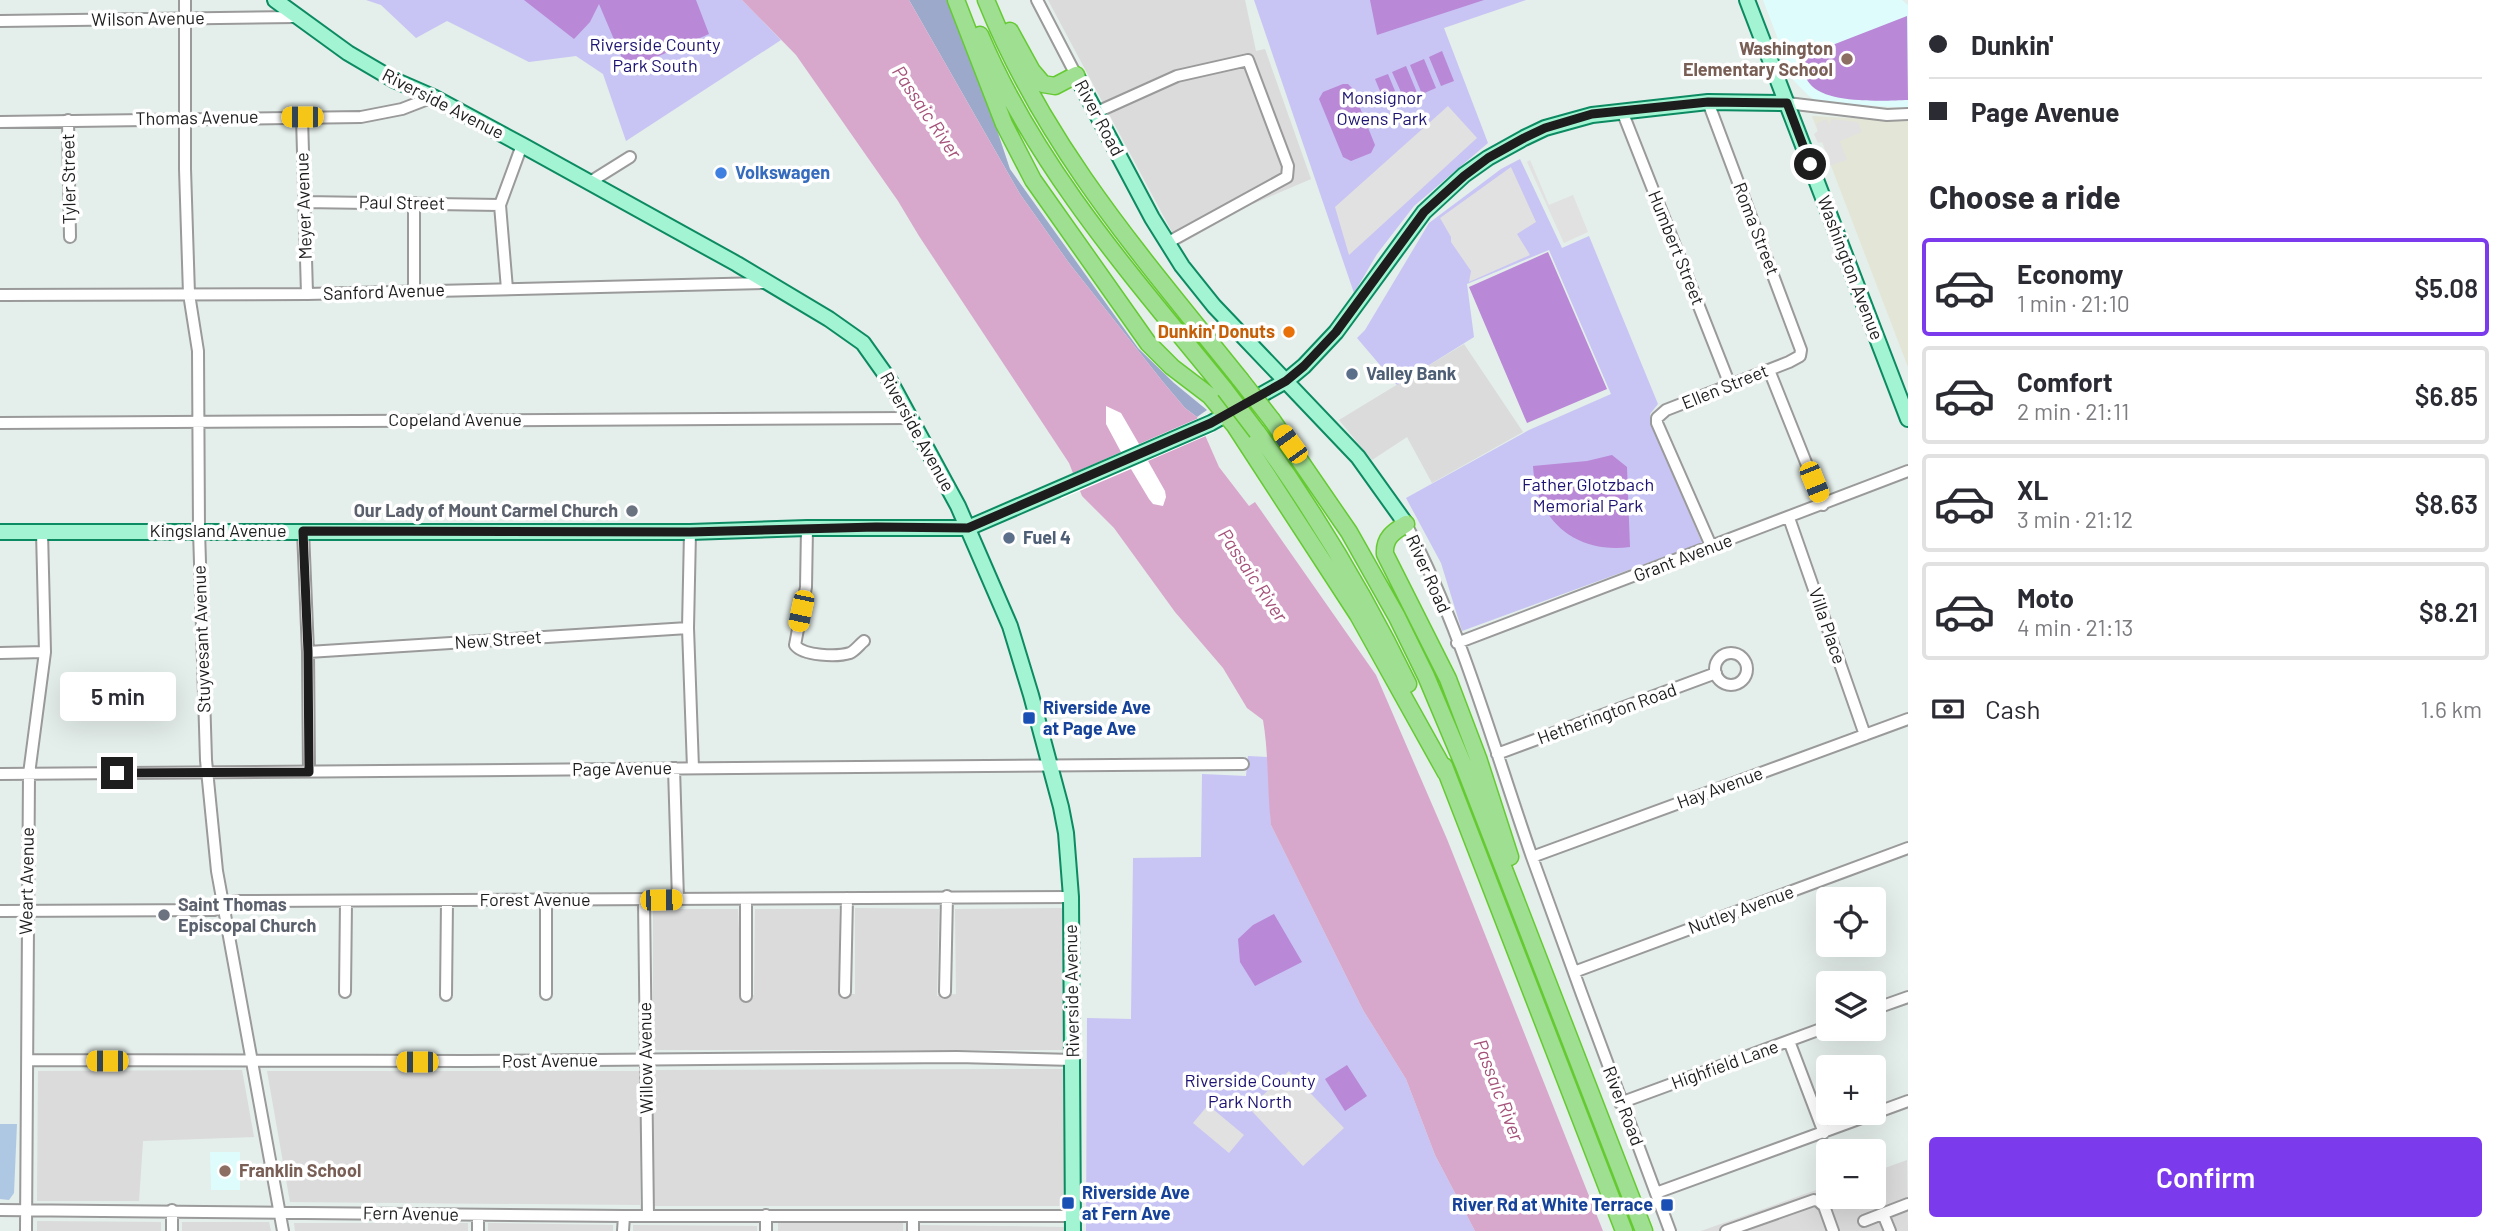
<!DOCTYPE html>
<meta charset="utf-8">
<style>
:root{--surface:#fff;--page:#f7f7f7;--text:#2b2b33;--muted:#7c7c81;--line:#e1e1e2;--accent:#7c3aed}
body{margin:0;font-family:Barlow,sans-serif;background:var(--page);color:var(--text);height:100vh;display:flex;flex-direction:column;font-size:26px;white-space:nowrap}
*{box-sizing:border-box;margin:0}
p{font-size:23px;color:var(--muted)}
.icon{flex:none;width:38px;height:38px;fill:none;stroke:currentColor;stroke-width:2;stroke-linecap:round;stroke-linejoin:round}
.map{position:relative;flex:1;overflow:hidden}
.side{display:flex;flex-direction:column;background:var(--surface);width:595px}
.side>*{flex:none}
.guide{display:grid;align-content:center;height:154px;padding:0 21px;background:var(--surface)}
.fabs{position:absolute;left:1816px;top:887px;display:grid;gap:14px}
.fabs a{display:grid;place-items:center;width:70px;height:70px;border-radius:7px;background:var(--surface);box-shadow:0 7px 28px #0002;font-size:35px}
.end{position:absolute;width:32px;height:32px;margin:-16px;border:9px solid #1d1d1d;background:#fff;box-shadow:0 0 0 4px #fff}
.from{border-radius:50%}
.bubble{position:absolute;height:49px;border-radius:7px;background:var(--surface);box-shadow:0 7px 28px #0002;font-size:23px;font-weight:600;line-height:49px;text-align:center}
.car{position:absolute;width:21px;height:42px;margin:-21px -10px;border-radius:9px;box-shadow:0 0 5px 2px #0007;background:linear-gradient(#f5c518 24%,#345 0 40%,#f5c518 0 76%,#345 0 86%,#f5c518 0)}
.guide b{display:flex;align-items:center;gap:24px;height:66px;font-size:26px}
.guide b+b{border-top:2px solid var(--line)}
.guide i{width:18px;height:18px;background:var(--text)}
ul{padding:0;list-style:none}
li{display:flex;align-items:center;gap:21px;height:98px;margin:0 14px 10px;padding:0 7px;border:4px solid var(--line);border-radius:7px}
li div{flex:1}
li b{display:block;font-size:26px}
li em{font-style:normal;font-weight:600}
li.active{border-color:var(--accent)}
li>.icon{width:63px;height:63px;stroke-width:1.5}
h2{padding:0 21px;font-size:32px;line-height:84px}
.pay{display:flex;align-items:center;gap:18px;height:77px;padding:0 21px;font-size:26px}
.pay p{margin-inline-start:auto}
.button{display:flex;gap:14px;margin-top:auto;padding:14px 21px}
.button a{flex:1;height:80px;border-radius:7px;background:var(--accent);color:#fff;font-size:28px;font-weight:600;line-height:80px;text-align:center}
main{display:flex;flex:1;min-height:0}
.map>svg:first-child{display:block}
</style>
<main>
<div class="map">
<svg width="1908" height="1231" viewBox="0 0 1908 1231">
<rect width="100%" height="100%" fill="#e4eeea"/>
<path fill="#dadbda" d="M1048,0H1245L1256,51L1265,49L1311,179L1248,206L1179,245Z
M1464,344L1523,432L1432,483L1407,437L1372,460L1339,420Z
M855,908L939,909L937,996L956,994L955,909L1064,908L1066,1050H653V909H738L742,996L754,995L755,909H839V994H855Z
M1064,1069L1068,1206H654L653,1070Z
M242,1070L254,1137L143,1141L139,1201H37L38,1071Z
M267,1071H640V1205L290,1202Z
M1907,1160L1908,1231H1701L1819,1189L1829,1188V1197H1874V1172Z
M37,1221L161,1222V1231H37Z
M182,1222H269L271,1231H182Z
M778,1222L903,1223V1231H778Z
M294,1223H468V1231H295Z
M488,1223L613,1225V1231H488Z
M633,1225L757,1226V1231H633Z
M917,1225L1066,1227V1231H917Z"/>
<path fill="#e3e6d6" d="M1812,116L1908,121V367L1825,150Z"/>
<path fill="#defcfc" d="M1763,0H1902L1908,5V108L1831,103L1815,100L1809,96L1794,81Z
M210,1152H240V1190H211Z"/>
<path fill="#aec8e4" d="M0,1124H17L14,1193L9,1200L0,1199Z"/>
<path fill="#9ca9ca" d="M909,0H950L979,76L1010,169L1138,348L1174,383L1207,410L1197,417L1185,408L1163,382L1069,263L1020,194Z"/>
<path fill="#c8c4f4" d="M366,0H742L781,40L626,141L603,74L576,56L529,62L447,21L416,38L381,5Z
M1254,0H1526L1444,28L1488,143L1414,206L1377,254L1354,293Z
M1520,159L1562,248L1589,236L1658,404L1650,414L1653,428L1702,543L1462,631L1441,563L1406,498L1529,430L1611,394L1549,250L1467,284L1474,337L1397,385L1357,338L1365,330L1429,223L1501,169Z
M1248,756L1268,757L1271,825L1363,1010L1406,1079L1435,1155L1475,1231H1086L1087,1018L1131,1019L1133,858L1201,857L1202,774L1246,776Z"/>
<path fill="#b988d6" d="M524,0H696L709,34L627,70L599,4L590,22L574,39Z
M1370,0H1484L1377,35Z
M1907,16L1908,100C1884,101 1826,104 1810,84C1804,77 1802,66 1799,58Z
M1442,51L1454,81L1441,86L1429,57Z
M1424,59L1436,88L1422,94L1410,65Z
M1406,66L1418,95L1405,101L1392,72Z
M1388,74L1400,103L1387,108L1375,79Z
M1343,84H1348L1352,88L1375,145L1371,153L1351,161L1343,157L1319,99L1323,92Z
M1548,252L1607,389L1527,423L1469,287Z
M1612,455L1627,467L1630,547C1576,554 1536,521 1533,466L1587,461Z
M1274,914L1302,962L1255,986L1240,962L1238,939L1253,925Z
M1347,1065L1367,1096L1345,1111L1325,1079Z"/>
<path fill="#e1e1e1" d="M1448,106L1477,138L1349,255L1335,207Z
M1826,119L1830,125L1831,119L1858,122L1862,132L1840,141L1847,160L1832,165H1826L1821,152L1825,150L1823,142L1818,143L1814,134L1818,131L1816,124Z
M1530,160L1549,205L1573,195L1588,232L1564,243L1527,162Z
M1511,167L1536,222L1517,234L1530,255L1469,282L1471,271L1451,242V237L1440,218Z
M1289,1071L1344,1128L1303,1166L1249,1108Z
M1208,1105L1244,1135L1229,1153L1193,1123Z"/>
<path fill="#d8a8cc" d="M742,0H909L1020,194L1069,263L1163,382L1185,408L1197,417L1219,467L1249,506L1255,502L1376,675L1447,839L1603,1231H1475L1435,1155L1406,1079L1363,1010L1271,825C1267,790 1269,755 1263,720L1247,708L1223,668L1175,612L1114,528L1082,496L1069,463L919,236L898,201L796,55Z"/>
<path fill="#fff" d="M1106,406L1121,413L1139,444L1208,414L1215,432L1148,461L1165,491L1166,497L1163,506L1153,504L1149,499L1131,469L1061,499L1053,482L1121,452L1106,424Z"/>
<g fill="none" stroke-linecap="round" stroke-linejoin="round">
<defs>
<path id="minor" d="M185,0V169L189,294L198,351L199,530L206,760L217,871L283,1231
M1037,0L1076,75
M0,21L296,17
M1708,102L1801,350L1800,356L1789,362L1666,410L1657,418V423L1712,548
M1787,103L1887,115L1908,114
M1622,111L1730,385
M1097,112L1177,76L1248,60L1288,166L1287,177L1167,243
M302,117L307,294
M68,120L70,237
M0,122L361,117L402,109L433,97
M590,182L630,157
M304,202L500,205
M414,203V290
M507,289L500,205L522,145
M0,295L307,294L767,283
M1769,370L1823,505
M0,423L910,418
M1789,518L1865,735
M1406,524C1462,629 1493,746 1532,857C1577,982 1623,1107 1670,1231
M807,528L806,587L795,645C803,656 837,657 850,653C855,651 860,644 864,641
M303,531L308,652L309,772
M690,532L688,628L693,768
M1457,643L1908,471
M308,652L688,628
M0,653L45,652
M1715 669a16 16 0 1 1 32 0a16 16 0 1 1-32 0Z
M1497,754L1716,673
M674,768L678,900
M0,774L1243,764
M1532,857L1908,719
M546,899V994
M746,899V996
M644,901L648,1216
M0,911L214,910L235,901L1071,897
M1574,972L1908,848
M345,992L346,902
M845,992L847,898
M945,992L947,896
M446,995L447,901
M1874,1009L1908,997
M1789,1041L1824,1133
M28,1060L468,1061L957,1057L1073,1060
M1620,1103L1829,1026
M1656,1193L1908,1101
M0,1210L624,1216H1074
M1883,1214L1890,1231
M1864,1221L1908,1204
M26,1231L29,774L45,652L42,532
M172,1231V1210
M478,1231V1215
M623,1231L624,1216
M766,1231V1215
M913,1231V1217
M1726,1231L1814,1200L1818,1201L1824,1206L1833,1231"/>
<path id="major" d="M275,0L348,53L394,80L433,97L522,145L737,264L829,319L863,343L890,381L958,506L1010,626L1031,695L1061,807L1066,833L1071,897L1073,1231
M1747,0L1908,419
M1076,75L1152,218L1182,266L1214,306L1358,457L1406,524
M0,532H690L807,528H968L1211,423L1286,381L1304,366L1336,332L1424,212L1464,175L1488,158L1524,138L1545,128L1592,115L1708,102L1787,103"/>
<path id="highway" d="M956,0L1004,124L1033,180L1148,343L1172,367L1210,396L1235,426L1358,615L1446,773
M986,0C1045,147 1142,257 1240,379
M1010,31L1032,71L1043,84L1055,86L1076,75
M980,35C1037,169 1134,278 1225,390
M1272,420L1349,532L1397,617L1426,676L1464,766L1644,1231
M1257,432C1315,512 1365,595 1408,684
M1406,524C1393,532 1384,538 1385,554L1448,679L1478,758L1510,857
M1444,766L1624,1231"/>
</defs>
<use href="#minor" stroke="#9a9a9a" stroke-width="14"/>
<use href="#major" stroke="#0c8a62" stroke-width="18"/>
<use href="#highway" stroke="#65ca32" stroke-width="19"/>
<use href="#minor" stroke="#fff" stroke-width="10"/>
<use href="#major" stroke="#a3f4d2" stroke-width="14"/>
<use href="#highway" stroke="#9fdf92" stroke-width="16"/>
<defs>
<path id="highway-bridge" d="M1240,379L1272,420
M1225,390L1257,432"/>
</defs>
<use href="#highway-bridge" stroke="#65ca32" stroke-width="19" stroke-linecap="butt"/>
<use href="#highway-bridge" stroke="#9fdf92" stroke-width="16"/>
</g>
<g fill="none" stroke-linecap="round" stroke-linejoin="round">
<path stroke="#1d1d1d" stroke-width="9" d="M117,773L309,772L308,652L303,531L690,532L876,527L968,528L1211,423L1286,381L1304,366L1336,332L1424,212L1464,176L1488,158L1524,138L1545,128L1592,114L1708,102L1787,103L1810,164"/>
</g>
<g fill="#8d6e63" stroke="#fff" stroke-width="2.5">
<circle cx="1847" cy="59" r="7"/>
<circle cx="225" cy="1171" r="7"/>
</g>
<circle fill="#3f7fe0" stroke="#fff" stroke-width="2.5" cx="721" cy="173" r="7"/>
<circle fill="#e8710a" stroke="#fff" stroke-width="2.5" cx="1289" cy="332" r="7"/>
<g fill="#5c6f8a" stroke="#fff" stroke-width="2.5">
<circle cx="1352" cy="374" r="7"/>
<circle cx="1009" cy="538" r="7"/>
</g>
<g fill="#6b7280" stroke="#fff" stroke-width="2.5">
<circle cx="632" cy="511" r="7"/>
<circle cx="164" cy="915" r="7"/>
</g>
<g fill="#1a4fb4" stroke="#fff" stroke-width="2.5">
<rect x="1022" y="711" width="14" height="14" rx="3.5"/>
<rect x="1061" y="1196" width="14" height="14" rx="3.5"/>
<rect x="1660" y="1198" width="14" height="14" rx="3.5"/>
</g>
<g text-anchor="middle" stroke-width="7" stroke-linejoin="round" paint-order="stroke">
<g font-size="18" fill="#1d1d1d" stroke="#fff">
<text transform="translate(148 19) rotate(-1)" y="6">Wilson Avenue</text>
<text transform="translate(443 104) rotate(27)" y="6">Riverside Avenue</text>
<text transform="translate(197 118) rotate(-1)" y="6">Thomas Avenue</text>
<text transform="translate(1099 118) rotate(62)" y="6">River Road</text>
<text transform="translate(69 179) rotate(-91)" y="6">Tyler Street</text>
<text transform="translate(402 203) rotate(1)" y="6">Paul Street</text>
<text transform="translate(304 206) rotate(-92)" y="6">Meyer Avenue</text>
<text transform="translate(1756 229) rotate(69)" y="6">Roma Street</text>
<text transform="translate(1676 248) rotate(68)" y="6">Humbert Street</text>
<text transform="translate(1850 268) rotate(69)" y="6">Washington Avenue</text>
<text transform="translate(384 292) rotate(-2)" y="6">Sanford Avenue</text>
<text transform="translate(1725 387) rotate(-22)" y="6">Ellen Street</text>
<text x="455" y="426">Copeland Avenue</text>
<text transform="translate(917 432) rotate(61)" y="6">Riverside Avenue</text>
<text x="218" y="537">Kingsland Avenue</text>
<text transform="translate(1683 558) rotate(-21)" y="6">Grant Avenue</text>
<text transform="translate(1428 574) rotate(66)" y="6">River Road</text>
<text transform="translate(1827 626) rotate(71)" y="6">Villa Place</text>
<text transform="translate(202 639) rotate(-92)" y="6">Stuyvesant Avenue</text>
<text transform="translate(498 640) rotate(-4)" y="6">New Street</text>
<text transform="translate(1607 714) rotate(-20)" y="6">Hetherington Road</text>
<text transform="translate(622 769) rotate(-1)" y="6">Page Avenue</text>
<text transform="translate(1720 788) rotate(-20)" y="6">Hay Avenue</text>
<text transform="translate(27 881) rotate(-89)" y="6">Weart Avenue</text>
<text x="535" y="906">Forest Avenue</text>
<text transform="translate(1741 910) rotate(-20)" y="6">Nutley Avenue</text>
<text transform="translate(1072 991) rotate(-91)" y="6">Riverside Avenue</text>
<text transform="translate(646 1058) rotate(-91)" y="6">Willow Avenue</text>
<text transform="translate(550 1061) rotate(-1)" y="6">Post Avenue</text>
<text transform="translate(1725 1065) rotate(-20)" y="6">Highfield Lane</text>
<text transform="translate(1623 1106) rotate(69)" y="6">River Road</text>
<text transform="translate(411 1214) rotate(1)" y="6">Fern Avenue</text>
</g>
<g font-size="18" fill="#1d1472" stroke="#fff">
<text x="655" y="51">Riverside County<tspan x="655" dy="21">Park South</tspan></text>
<text x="1382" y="104">Monsignor<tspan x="1382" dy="21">Owens Park</tspan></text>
<text x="1588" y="491">Father Glotzbach<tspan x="1588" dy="21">Memorial Park</tspan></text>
<text x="1250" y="1087">Riverside County<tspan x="1250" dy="21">Park North</tspan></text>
</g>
<g font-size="18" font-weight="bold" fill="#785e54" stroke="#fff" text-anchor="end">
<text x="1833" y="55">Washington<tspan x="1833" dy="21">Elementary School</tspan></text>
<text x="239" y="1177" text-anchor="start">Franklin School</text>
</g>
<g font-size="18" font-weight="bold" fill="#366cbe" stroke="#fff" text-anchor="start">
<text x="735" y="179">Volkswagen</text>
</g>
<g font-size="18" font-weight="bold" fill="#c56008" stroke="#fff" text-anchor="end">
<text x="1275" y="338">Dunkin' Donuts</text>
</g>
<g font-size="18" font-weight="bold" fill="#4e5e75" stroke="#fff" text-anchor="start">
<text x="1366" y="380">Valley Bank</text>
<text x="1023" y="544">Fuel 4</text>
</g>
<g font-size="18" font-weight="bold" fill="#5b616d" stroke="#fff" text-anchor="end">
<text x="618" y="517">Our Lady of Mount Carmel Church</text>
<text x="178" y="911" text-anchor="start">Saint Thomas<tspan x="178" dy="21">Episcopal Church</tspan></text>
</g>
<g font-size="18" font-weight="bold" fill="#164399" stroke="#fff" text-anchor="start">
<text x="1043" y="714">Riverside Ave<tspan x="1043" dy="21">at Page Ave</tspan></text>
<text x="1082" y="1199">Riverside Ave<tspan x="1082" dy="21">at Fern Ave</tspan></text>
<text x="1653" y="1211" text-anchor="end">River Rd at White Terrace</text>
</g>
<g font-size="19" font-style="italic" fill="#a5527a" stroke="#fff">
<text transform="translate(927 112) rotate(56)" y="7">Passaic River</text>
<text transform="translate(1253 575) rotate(56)" y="7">Passaic River</text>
<text transform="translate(1499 1090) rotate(69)" y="7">Passaic River</text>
</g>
</g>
</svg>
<div class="fabs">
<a><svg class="icon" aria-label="locate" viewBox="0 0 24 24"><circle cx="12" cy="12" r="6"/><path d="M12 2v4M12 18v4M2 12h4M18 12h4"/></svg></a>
<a><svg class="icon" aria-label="layers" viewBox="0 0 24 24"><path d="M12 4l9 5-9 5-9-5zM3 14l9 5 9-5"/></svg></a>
<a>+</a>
<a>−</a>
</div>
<i class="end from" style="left:1810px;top:164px"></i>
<i class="end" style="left:117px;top:773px"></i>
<div class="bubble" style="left:60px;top:672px;width:116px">5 min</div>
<i class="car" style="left:302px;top:117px;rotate:270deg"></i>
<i class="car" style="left:1290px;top:444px;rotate:324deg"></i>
<i class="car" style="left:1814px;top:482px;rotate:158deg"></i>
<i class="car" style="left:801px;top:611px;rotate:192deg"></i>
<i class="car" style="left:661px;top:900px;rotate:89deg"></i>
<i class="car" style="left:107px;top:1061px;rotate:270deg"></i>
<i class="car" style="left:417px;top:1062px;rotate:270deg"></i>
</div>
<section class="side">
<div class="guide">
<b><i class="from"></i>Dunkin'</b>
<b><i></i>Page Avenue</b>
</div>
<h2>Choose a ride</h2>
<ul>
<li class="active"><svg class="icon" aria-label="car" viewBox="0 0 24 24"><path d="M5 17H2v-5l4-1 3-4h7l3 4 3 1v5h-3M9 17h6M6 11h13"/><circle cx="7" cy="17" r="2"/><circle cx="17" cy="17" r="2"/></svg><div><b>Economy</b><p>1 min · 21:10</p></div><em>$5.08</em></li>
<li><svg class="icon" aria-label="car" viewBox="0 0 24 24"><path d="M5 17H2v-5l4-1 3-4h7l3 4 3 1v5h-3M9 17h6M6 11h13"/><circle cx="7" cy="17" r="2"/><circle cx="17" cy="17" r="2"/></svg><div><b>Comfort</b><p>2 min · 21:11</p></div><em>$6.85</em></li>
<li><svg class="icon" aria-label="car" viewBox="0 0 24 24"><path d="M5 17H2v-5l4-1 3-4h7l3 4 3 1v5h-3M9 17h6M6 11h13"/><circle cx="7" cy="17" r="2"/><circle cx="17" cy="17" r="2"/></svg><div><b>XL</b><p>3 min · 21:12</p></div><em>$8.63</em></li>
<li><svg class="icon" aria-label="car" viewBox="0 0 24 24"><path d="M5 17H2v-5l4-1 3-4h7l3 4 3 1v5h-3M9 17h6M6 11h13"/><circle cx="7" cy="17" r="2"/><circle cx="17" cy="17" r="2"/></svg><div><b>Moto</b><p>4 min · 21:13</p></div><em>$8.21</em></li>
</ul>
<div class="pay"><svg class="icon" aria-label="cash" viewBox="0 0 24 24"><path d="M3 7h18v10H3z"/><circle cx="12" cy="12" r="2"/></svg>Cash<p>1.6 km</p></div>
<div class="button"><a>Confirm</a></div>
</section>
</main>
